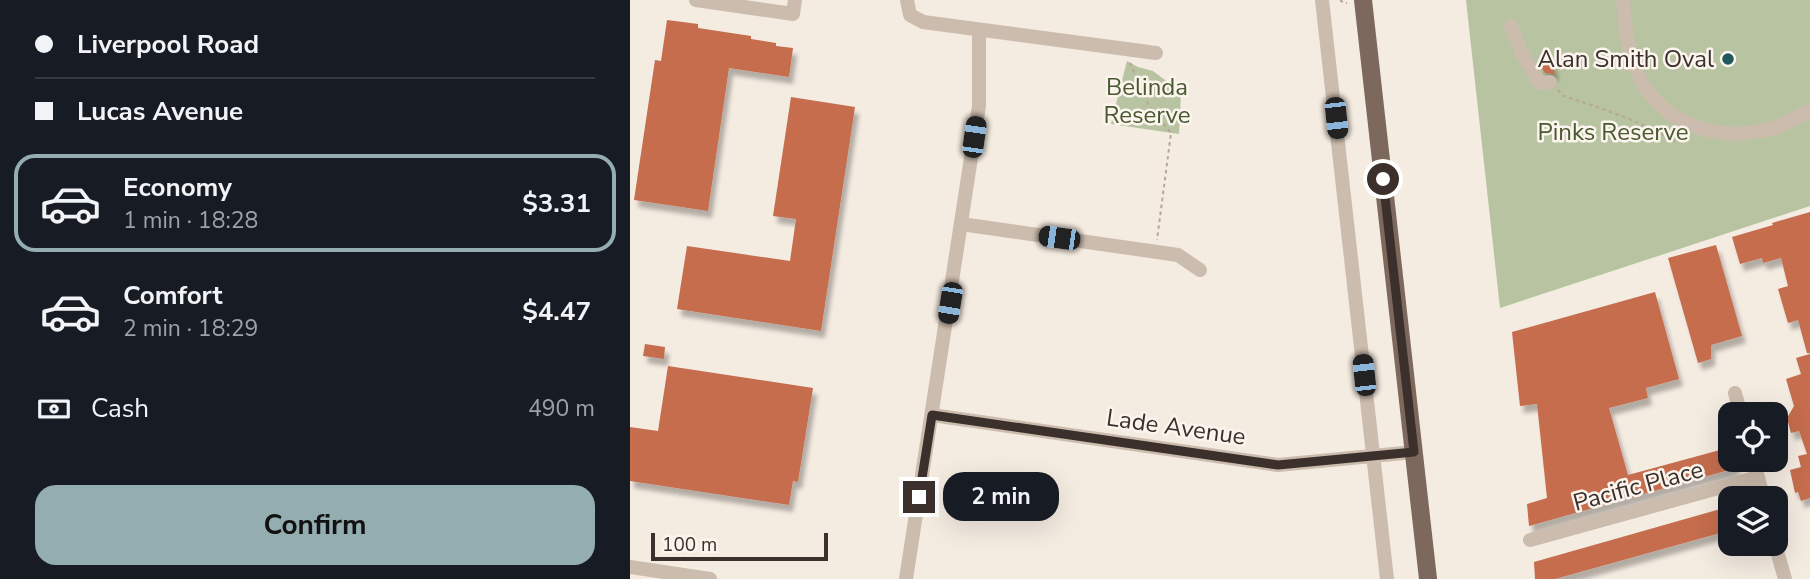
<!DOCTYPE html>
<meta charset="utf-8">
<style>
:root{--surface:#171b24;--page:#20242c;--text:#f1f3f6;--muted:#9ea1a6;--line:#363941;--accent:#93adb1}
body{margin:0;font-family:"Nunito Sans",sans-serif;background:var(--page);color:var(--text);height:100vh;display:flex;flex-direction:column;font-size:26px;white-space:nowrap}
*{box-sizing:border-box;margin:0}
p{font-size:23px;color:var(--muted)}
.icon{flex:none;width:38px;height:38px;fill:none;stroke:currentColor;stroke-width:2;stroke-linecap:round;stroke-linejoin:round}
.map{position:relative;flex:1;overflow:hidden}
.side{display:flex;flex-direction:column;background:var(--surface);width:630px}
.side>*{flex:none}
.banner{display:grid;align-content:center;height:154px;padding:0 35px;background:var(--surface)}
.buttons{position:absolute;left:1088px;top:402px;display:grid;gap:14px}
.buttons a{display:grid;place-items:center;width:70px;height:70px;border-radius:14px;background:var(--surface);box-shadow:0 7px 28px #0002;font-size:35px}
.scale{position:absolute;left:21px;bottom:18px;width:177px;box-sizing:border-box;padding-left:7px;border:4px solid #3b302b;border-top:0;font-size:19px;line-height:24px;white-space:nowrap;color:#3b302b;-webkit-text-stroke:5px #fbf5ee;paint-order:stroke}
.end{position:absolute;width:32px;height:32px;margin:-16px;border:9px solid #3b302b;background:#fff;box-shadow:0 0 0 4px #fff}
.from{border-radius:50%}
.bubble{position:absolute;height:49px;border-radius:21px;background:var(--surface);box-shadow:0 7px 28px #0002;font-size:23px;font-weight:700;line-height:49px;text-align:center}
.car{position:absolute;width:21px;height:42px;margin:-21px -10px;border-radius:9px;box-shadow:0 0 5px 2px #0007;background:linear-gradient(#222 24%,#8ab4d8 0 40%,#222 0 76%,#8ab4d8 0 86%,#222 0)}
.banner b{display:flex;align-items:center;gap:24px;height:66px;font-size:26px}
.banner b+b{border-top:2px solid var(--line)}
.banner i{width:18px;height:18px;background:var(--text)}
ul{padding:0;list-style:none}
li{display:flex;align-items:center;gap:21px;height:98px;margin:0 14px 10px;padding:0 21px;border:4px solid transparent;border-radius:21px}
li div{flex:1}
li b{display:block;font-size:26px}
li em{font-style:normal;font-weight:700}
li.selected{border-color:var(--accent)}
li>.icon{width:63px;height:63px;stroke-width:1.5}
.pay{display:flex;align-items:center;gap:18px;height:77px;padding:0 35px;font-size:26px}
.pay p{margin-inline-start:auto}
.cta{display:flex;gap:14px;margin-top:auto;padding:14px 35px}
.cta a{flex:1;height:80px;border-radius:21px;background:var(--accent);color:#111;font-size:28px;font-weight:700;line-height:80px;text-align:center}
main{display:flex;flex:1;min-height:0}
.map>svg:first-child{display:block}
</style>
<main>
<section class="side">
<div class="banner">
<b><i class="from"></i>Liverpool Road</b>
<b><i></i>Lucas Avenue</b>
</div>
<ul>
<li class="selected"><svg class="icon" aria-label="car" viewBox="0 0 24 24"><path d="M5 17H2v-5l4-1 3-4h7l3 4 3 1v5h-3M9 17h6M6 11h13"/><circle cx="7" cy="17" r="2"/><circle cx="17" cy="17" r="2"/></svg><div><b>Economy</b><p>1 min · 18:28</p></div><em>$3.31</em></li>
<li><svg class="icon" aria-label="car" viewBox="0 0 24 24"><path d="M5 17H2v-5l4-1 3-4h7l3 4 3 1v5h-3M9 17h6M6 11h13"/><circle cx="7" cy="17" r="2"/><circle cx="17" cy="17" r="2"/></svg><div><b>Comfort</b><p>2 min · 18:29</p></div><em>$4.47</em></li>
</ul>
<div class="pay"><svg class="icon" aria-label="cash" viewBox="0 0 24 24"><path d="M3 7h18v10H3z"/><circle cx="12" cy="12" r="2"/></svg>Cash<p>490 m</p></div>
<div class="cta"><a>Confirm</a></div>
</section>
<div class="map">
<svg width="1180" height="579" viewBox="0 0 1180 579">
<defs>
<filter id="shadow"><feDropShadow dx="4" dy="7" stdDeviation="2" flood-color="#0004"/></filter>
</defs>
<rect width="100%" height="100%" fill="#f4ebe1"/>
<path fill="#b7c3a1" d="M836,0H1180V206L870,308Z
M497,61L508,67L523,71L551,92L549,134L481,124Z"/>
<path fill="#c56d4e" filter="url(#shadow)" d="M37,20L68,24V28L121,36V39L146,43V46L163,48L159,77L99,68L78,211L4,200L25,60L31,61Z
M921,59L925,74L915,73L908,62Z
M161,97L225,107L191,331L47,309L57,246L160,261L166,219L143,216Z
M1180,212V353H1177L1168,320L1158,323L1148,289L1158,286L1151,258L1133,263L1132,258L1110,264L1102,237L1143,225L1142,223Z
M1086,245L1112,336L1081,345V359L1068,363L1038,258Z
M1025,292L1049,379L1016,388L1018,398L979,408L998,475L1101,447V460H1104L1106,468L899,526L897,504L917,498L907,404L890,406L882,332Z
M15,344L35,347L34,359L13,356Z
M1180,354V498L1171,501L1168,492L1165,493L1160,470L1171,467L1168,456L1177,454L1169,431L1161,433L1157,418L1164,406L1156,379L1171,374L1166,358Z
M38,366L183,388L168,482L163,481L159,505L0,481V427L28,431Z
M1101,506V530L925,579H905L904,562Z"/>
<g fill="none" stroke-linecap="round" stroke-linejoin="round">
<path stroke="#b8a697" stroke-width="2" stroke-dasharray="3.5 3.5" stroke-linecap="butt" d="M710,0L714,3H717
M500,63L518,104L541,133L527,240
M928,90L934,96C971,108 1010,121 1044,141L1048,135"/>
<path stroke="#ccbcad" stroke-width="14" d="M66,0L163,14L165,0
M277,0L280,15L293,22L526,53
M692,0L757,579
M993,0C995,25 997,51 1008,74C1029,121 1082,141 1131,131C1149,128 1164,119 1180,110
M881,26L892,54L910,83L920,82
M331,224L548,255L570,270
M1105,393L1111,415
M302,415L648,465L784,452
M1123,460L1134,499
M900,540L1128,477
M1145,544L1155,579
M0,567L80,579
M276,579L349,106V30"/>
<path stroke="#7c685d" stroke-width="18" d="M733,0L798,579"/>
</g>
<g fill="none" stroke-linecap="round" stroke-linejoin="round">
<path stroke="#3b302b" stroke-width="9" d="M289,497L302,415L648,465L784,452L753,179"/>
</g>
<circle fill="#20585d" stroke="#fbf5ee" stroke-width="2.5" cx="1098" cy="59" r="7"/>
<g text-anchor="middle" stroke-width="5" stroke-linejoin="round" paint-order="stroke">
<g font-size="24" fill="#3b302b" stroke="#fbf5ee" text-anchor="end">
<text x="1084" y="67">Alan Smith Oval</text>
</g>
<g font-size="24" fill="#49592f" stroke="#fbf5ee">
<text x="517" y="95">Belinda<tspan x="517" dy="28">Reserve</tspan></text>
<text x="983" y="140">Pinks Reserve</text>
</g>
<g font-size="24" fill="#3b302b" stroke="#fbf5ee">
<text transform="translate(546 427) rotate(8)" y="8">Lade Avenue</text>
<text transform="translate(1008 486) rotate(-15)" y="8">Pacific Place</text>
</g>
</g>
</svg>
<div class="buttons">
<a><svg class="icon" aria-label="locate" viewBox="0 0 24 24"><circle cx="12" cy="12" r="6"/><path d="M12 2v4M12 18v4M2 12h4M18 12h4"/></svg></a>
<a><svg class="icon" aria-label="layers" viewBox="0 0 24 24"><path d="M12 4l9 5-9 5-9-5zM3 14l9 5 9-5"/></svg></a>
</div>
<div class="scale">100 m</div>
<i class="end from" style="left:753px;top:179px"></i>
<i class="end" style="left:289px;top:497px"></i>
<div class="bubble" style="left:313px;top:472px;width:116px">2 min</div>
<i class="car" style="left:706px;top:118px;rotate:174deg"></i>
<i class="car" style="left:344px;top:137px;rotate:8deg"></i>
<i class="car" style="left:429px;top:238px;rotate:278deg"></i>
<i class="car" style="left:320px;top:303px;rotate:189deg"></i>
<i class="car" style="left:734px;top:375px;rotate:354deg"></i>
</div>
</main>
